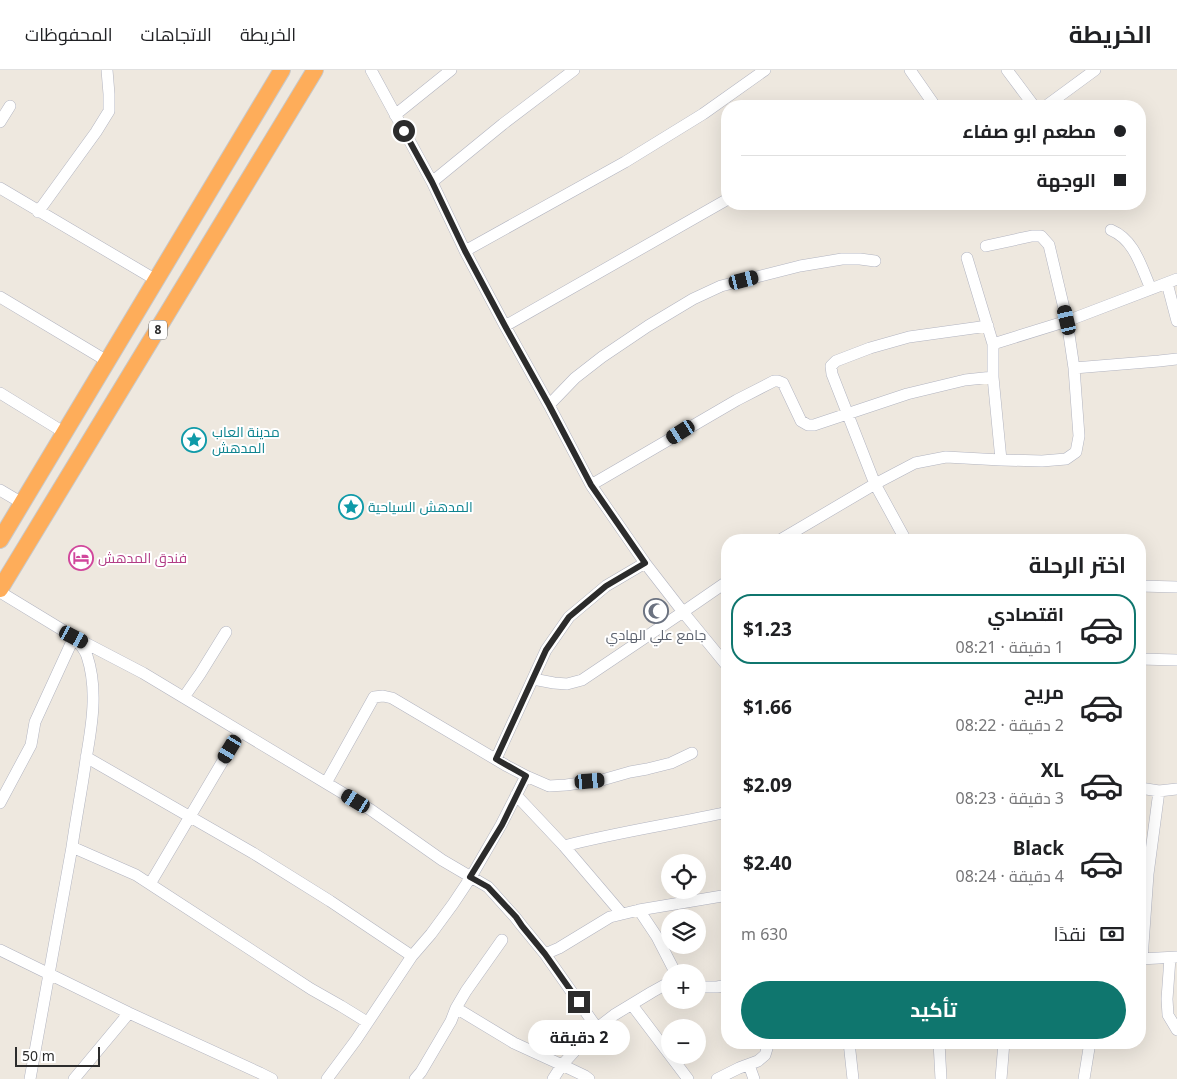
<!DOCTYPE html>
<html lang="ar">
<meta charset="utf-8">
<style>
:root{--surface:#fff;--page:#f6f6f6;--text:#202124;--muted:#757577;--line:#e0e0e0;--accent:#0f766e}
body{margin:0;font-family:"Noto Sans",Cairo,sans-serif;background:var(--page);color:var(--text);direction:rtl;height:100vh;display:flex;flex-direction:column;font-size:19px;white-space:nowrap}
*{box-sizing:border-box;margin:0}
p{font-size:16px;color:var(--muted)}
.icon{flex:none;width:28px;height:28px;fill:none;stroke:currentColor;stroke-width:2;stroke-linecap:round;stroke-linejoin:round}
.map{position:relative;flex:1;overflow:hidden;direction:ltr}
.details{position:absolute;left:721px;top:464px;width:425px;height:515px;display:flex;flex-direction:column;background:var(--surface);border-radius:20px;box-shadow:0 5px 20px #0002;direction:rtl}
.details>*{flex:none}
.guide{position:absolute;left:721px;top:30px;width:425px;height:110px;border-radius:20px;box-shadow:0 5px 20px #0002;direction:rtl;display:grid;align-content:center;height:110px;padding:0 20px;background:var(--surface)}
.buttons{position:absolute;left:661px;top:784px;display:grid;gap:10px}
.buttons a{display:grid;place-items:center;width:45px;height:45px;border-radius:50%;background:var(--surface);box-shadow:0 5px 20px #0002;font-size:25px}
.scale{position:absolute;left:15px;bottom:12px;width:85px;box-sizing:border-box;padding-left:5px;border:2px solid #2c2c2c;border-top:0;font-size:14px;line-height:18px;white-space:nowrap;color:#2c2c2c;-webkit-text-stroke:4px #fff;paint-order:stroke}
.end{position:absolute;width:22px;height:22px;margin:-11px;border:6px solid #2c2c2c;background:#fff;box-shadow:0 0 0 2px #fff}
.from{border-radius:50%}
.bubble{position:absolute;height:35px;border-radius:18px;background:var(--surface);box-shadow:0 5px 20px #0002;font-size:16px;font-weight:700;line-height:35px;text-align:center;direction:rtl}
.car{position:absolute;width:15px;height:30px;margin:-15px -8px;border-radius:6px;box-shadow:0 0 4px 1px #0007;background:linear-gradient(#222 24%,#8ab4d8 0 40%,#222 0 76%,#8ab4d8 0 86%,#222 0)}
.guide b{display:flex;align-items:center;gap:18px;height:48px;font-size:19px}
.guide b+b{border-top:1px solid var(--line)}
.guide i{width:12px;height:12px;background:var(--text)}
ul{padding:0;list-style:none}
li{display:flex;align-items:center;gap:15px;height:70px;margin:0 10px 8px;padding:0 10px;border:2px solid transparent;border-radius:20px}
li div{flex:1}
li b{display:block;font-size:19px}
li em{font-style:normal;font-weight:700}
li.selected{border-color:var(--accent)}
li>.icon{width:45px;height:45px;stroke-width:1.5}
h2{padding:0 20px;font-size:22px;line-height:60px}
.pay{display:flex;align-items:center;gap:12px;height:55px;padding:0 20px;font-size:19px}
.pay p{margin-inline-start:auto}
.primary-button{display:flex;gap:10px;margin-top:auto;padding:10px 20px}
.primary-button a{flex:1;height:58px;border-radius:30px;background:var(--accent);color:#fff;font-size:20px;font-weight:700;line-height:58px;text-align:center}
header{display:flex;align-items:center;gap:30px;box-sizing:border-box;height:70px;padding:0 25px;background:var(--surface);border-bottom:1px solid var(--line)}
header strong{font-size:24px}
nav{display:flex;gap:28px;margin-inline-start:auto;font-size:18px}
.map>svg:first-child{display:block}
</style>
<header>
<strong>الخريطة</strong>
<nav><a>الخريطة</a><a>الاتجاهات</a><a>المحفوظات</a></nav>
</header>
<div class="map">
<svg width="1177" height="1009" viewBox="0 0 1177 1009">
<rect width="100%" height="100%" fill="#eee8df"/>
<g fill="none" stroke-linecap="round" stroke-linejoin="round">
<defs>
<path id="minor" d="M371,0L432,112L465,181L505,256L549,335L591,415L645,493L683,542L728,597
M910,0L935,36
M1007,0L1034,36
M1046,36L1095,0
M395,45L451,0
M0,52L10,36
M432,112L503,54L574,0
M0,118L156,210
M38,142L96,62L109,41V24L107,0
M1111,160C1135,170 1141,197 1151,219
M465,181L625,92L703,44L765,0
M967,188L993,274V307L1001,390
M1167,213L1177,251
M0,227L107,291
M505,256L728,129
M993,274L1067,251L1177,209
M1074,298L1159,291L1177,289
M0,323L65,363
M549,335L575,308L602,287L648,256L693,229L721,216L800,196L842,189H860L875,191
M591,415L737,330L774,311H778L783,313L801,351L808,355H814L907,324L965,310L993,307
M0,420L22,433
M904,467L875,414L832,304L831,296L836,291L870,278L909,267L988,256
M780,470L875,414L915,393L946,387L1001,390L1042,391L1066,389L1076,382L1079,366L1074,298L1067,251L1049,175L1041,166H1032L986,176
M1140,516L1177,517
M0,522L74,567L143,603L326,713L371,740L442,790L488,817L515,847L522,856L545,884L597,958
M1140,553V552
M1140,589L1177,590
M533,609L554,613L567,614L582,610L683,542L728,511
M184,627L200,604L226,562
M86,687L253,783L330,831L412,886
M496,689L546,580L569,547L606,516L645,493
M326,713L374,627L383,626L392,628L507,696L526,706L549,716L566,715L602,710L630,702L647,699L671,693L692,683
M1140,718L1159,721L1177,719
M516,725L564,776L622,844
M0,733L31,675L35,652L74,567C78,572 85,579 87,586C98,619 92,655 86,689C82,719 76,748 72,777L30,1009
M564,776C618,762 673,754 728,742
M72,777L136,805L311,919L341,936L367,952
M150,814L240,662
M502,870L466,921L456,938L514,973L562,995L585,1006L589,1009
M0,880L129,943L260,1003L272,1009
M545,884L559,878L610,847L639,840
M1170,888L1167,929L1168,945L1177,960
M1140,889L1177,887
M1142,889L1148,804L1159,721
M675,902L657,867L639,840L728,825
M698,917H717L728,915
M632,935L688,1009
M849,972L853,1009
M939,972L941,1009
M749,995L754,1009
M74,1009L129,943
M327,1009L356,970L412,886L431,864L453,834L471,807L501,755L526,706
M415,1009L421,1002L451,951L456,938
M553,1009L562,995L592,962L614,945L652,922L670,912
M717,1009L739,998L758,991L765,985L769,972
M1001,1009L1004,972
M1084,1009L1090,972"/>
<path id="highway" d="M0,470L282,0
M0,519L315,0"/>
</defs>
<use href="#minor" stroke="#b2b4c0" stroke-width="12"/>
<use href="#highway" stroke="#c8c8c8" stroke-width="18"/>
<use href="#minor" stroke="#fff" stroke-width="11"/>
<use href="#highway" stroke="#fead5a" stroke-width="16"/>
</g>
<g fill="none" stroke-linecap="round" stroke-linejoin="round">
<path stroke="#2c2c2c" stroke-width="6" d="M404,61L432,112L465,181L505,256L549,335L591,415L645,493L606,516L569,547L546,580L496,689L526,706L502,755L470,807L488,817L516,847L522,856L545,884L579,932"/>
</g>
<defs>
<symbol id="sight-ring" viewBox="-11 -11 22 22"><circle r="9.5" fill="#fff" stroke="#0f9aa8" stroke-width="1.5"/><path d="M0-6L1.8-2.2L6-1.7L2.9 1.2L3.7 5.4L0 3.3L-3.7 5.4L-2.9 1.2L-6-1.7L-1.8-2.2Z" fill="#0f9aa8"/></symbol>
<symbol id="hotel-ring" viewBox="-11 -11 22 22"><circle r="9.5" fill="#fff" stroke="#d1479c" stroke-width="1.5"/><path d="M-6-4.5h1.5V1H6V5H4.5V3h-9V5H-6ZM-4 0a1.8 1.8 0 1 1 3.6 0ZM.5 0V-2.5h3Q6-2.5 6 0Z" fill="#d1479c"/></symbol>
<symbol id="mosque-ring" viewBox="-11 -11 22 22"><circle r="9.5" fill="#fff" stroke="#6b7280" stroke-width="1.5"/><path d="M3.5-4.9A6 6 0 1 0 3.5 4.9A5 5 0 1 1 3.5-4.9Z" fill="#6b7280"/></symbol>
</defs>
<g fill-rule="evenodd">
<use href="#sight-ring" x="180" y="356" width="28" height="28"/>
<use href="#sight-ring" x="337" y="423" width="28" height="28"/>
<use href="#hotel-ring" x="67" y="474" width="28" height="28"/>
<use href="#mosque-ring" x="642" y="527" width="28" height="28"/>
</g>
<g text-anchor="middle" stroke-width="4" stroke-linejoin="round" paint-order="stroke">
<rect fill="#fff" stroke="#6b6b6b" stroke-width="1" x="149" y="250.5" width="18" height="19" rx="4"/>
<g font-size="12" font-weight="bold" fill="#2c2c2c">
<text x="158" y="264">8</text>
</g>
<g font-size="14" fill="#0d838f" stroke="#fff" text-anchor="start">
<text x="212" y="367">مدينة العاب<tspan x="212" dy="16">المدهش</tspan></text>
<text x="368" y="442">المدهش السياحية</text>
</g>
<g font-size="14" fill="#b23c85" stroke="#fff" text-anchor="start">
<text x="98" y="493">فندق المدهش</text>
</g>
<g font-size="14" fill="#5b616d" stroke="#fff">
<text x="656" y="570">جامع علي الهادي</text>
</g>
</g>
</svg>
<div class="buttons">
<a><svg class="icon" aria-label="locate" viewBox="0 0 24 24"><circle cx="12" cy="12" r="6"/><path d="M12 2v4M12 18v4M2 12h4M18 12h4"/></svg></a>
<a><svg class="icon" aria-label="layers" viewBox="0 0 24 24"><path d="M12 4l9 5-9 5-9-5zM3 14l9 5 9-5"/></svg></a>
<a>+</a>
<a>−</a>
</div>
<div class="scale">50 m</div>
<i class="end from" style="left:404px;top:61px"></i>
<i class="end" style="left:579px;top:932px"></i>
<div class="bubble" style="left:528px;top:950px;width:102px">2 دقيقة</div>
<i class="car" style="left:744px;top:210px;rotate:76deg"></i>
<i class="car" style="left:1067px;top:250px;rotate:347deg"></i>
<i class="car" style="left:681px;top:362px;rotate:238deg"></i>
<i class="car" style="left:74px;top:567px;rotate:118deg"></i>
<i class="car" style="left:230px;top:679px;rotate:211deg"></i>
<i class="car" style="left:590px;top:711px;rotate:85deg"></i>
<i class="car" style="left:356px;top:731px;rotate:301deg"></i>
<div class="guide">
<b><i class="from"></i>مطعم ابو صفاء</b>
<b><i></i>الوجهة</b>
</div>
<section class="details">
<h2>اختر الرحلة</h2>
<ul>
<li class="selected"><svg class="icon" aria-label="car" viewBox="0 0 24 24"><path d="M5 17H2v-5l4-1 3-4h7l3 4 3 1v5h-3M9 17h6M6 11h13"/><circle cx="7" cy="17" r="2"/><circle cx="17" cy="17" r="2"/></svg><div><b>اقتصادي</b><p>1 دقيقة · 08:21</p></div><em>$1.23</em></li>
<li><svg class="icon" aria-label="car" viewBox="0 0 24 24"><path d="M5 17H2v-5l4-1 3-4h7l3 4 3 1v5h-3M9 17h6M6 11h13"/><circle cx="7" cy="17" r="2"/><circle cx="17" cy="17" r="2"/></svg><div><b>مريح</b><p>2 دقيقة · 08:22</p></div><em>$1.66</em></li>
<li><svg class="icon" aria-label="car" viewBox="0 0 24 24"><path d="M5 17H2v-5l4-1 3-4h7l3 4 3 1v5h-3M9 17h6M6 11h13"/><circle cx="7" cy="17" r="2"/><circle cx="17" cy="17" r="2"/></svg><div><b>XL</b><p>3 دقيقة · 08:23</p></div><em>$2.09</em></li>
<li><svg class="icon" aria-label="car" viewBox="0 0 24 24"><path d="M5 17H2v-5l4-1 3-4h7l3 4 3 1v5h-3M9 17h6M6 11h13"/><circle cx="7" cy="17" r="2"/><circle cx="17" cy="17" r="2"/></svg><div><b>Black</b><p>4 دقيقة · 08:24</p></div><em>$2.40</em></li>
</ul>
<div class="pay"><svg class="icon" aria-label="cash" viewBox="0 0 24 24"><path d="M3 7h18v10H3z"/><circle cx="12" cy="12" r="2"/></svg>نقدًا<p>630 m</p></div>
<div class="primary-button"><a>تأكيد</a></div>
</section>
</div>
